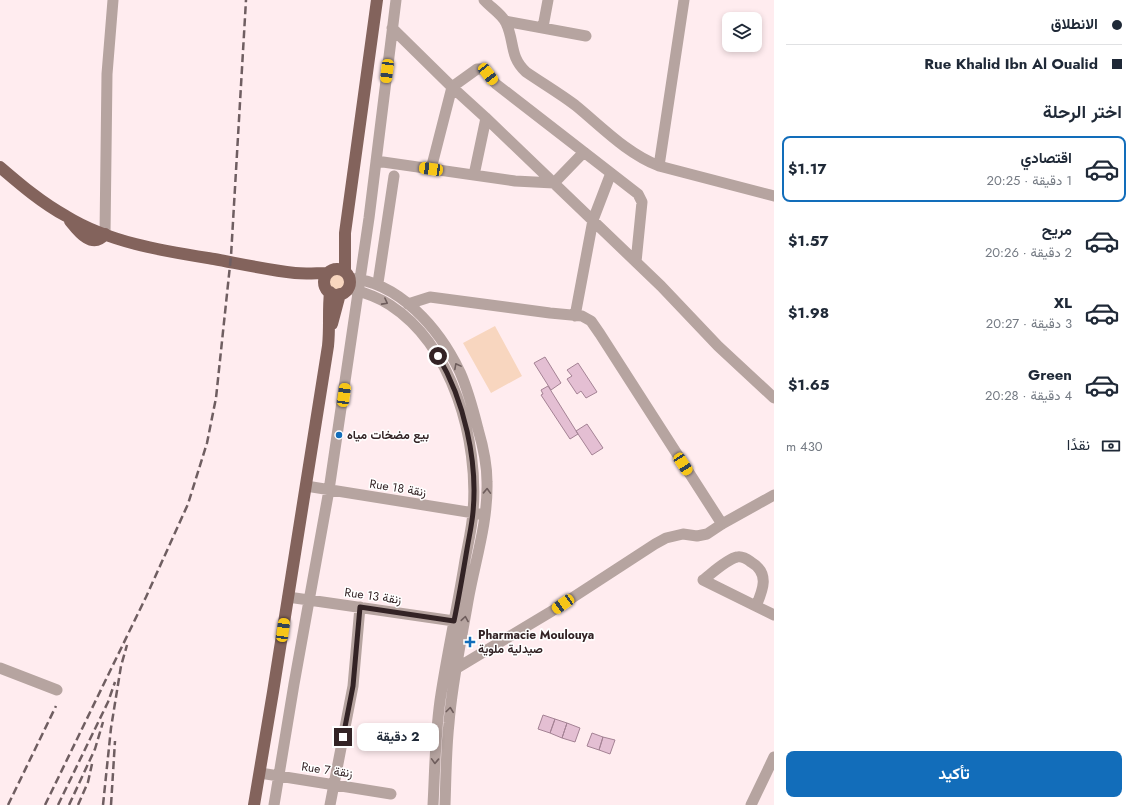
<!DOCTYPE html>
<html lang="ar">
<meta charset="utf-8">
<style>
:root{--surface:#fff;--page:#f2f2f3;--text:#1f2937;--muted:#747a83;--line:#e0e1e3;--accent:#126dba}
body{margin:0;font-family:Jost,Vazirmatn,sans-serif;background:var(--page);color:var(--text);direction:rtl;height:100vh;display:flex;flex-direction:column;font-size:15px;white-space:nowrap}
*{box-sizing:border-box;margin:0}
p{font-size:13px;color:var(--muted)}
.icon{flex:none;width:22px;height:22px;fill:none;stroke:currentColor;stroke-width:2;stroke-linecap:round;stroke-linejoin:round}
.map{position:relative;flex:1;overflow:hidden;direction:ltr}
.panel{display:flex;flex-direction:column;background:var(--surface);width:360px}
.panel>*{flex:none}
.hud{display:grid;align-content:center;height:88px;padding:0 12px;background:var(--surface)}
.fabs{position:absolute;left:722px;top:12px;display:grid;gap:8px}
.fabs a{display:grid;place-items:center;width:40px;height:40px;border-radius:8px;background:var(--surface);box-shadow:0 2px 6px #0003;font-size:20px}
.end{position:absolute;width:18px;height:18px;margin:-9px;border:5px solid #332325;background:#fff;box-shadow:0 0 0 2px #fff}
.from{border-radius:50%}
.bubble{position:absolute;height:28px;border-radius:8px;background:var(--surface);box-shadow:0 2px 6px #0003;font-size:13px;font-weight:700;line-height:28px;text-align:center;direction:rtl}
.car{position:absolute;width:12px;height:24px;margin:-12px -6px;border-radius:5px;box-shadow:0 0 3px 1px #0007;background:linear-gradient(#f5c518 24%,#345 0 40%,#f5c518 0 76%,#345 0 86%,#f5c518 0)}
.hud b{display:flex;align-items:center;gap:14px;height:38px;font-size:15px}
.hud b+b{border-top:1px solid var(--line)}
.hud i{width:10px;height:10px;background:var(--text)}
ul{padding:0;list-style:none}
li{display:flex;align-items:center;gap:12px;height:66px;margin:0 8px 6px;padding:0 4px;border:2px solid transparent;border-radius:8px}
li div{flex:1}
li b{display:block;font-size:15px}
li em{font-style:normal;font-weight:700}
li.active{border-color:var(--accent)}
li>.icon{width:36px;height:36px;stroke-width:1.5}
h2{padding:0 12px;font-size:18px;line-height:48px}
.pay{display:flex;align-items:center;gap:10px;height:44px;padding:0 12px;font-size:15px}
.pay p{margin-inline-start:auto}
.button{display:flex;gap:8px;margin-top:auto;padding:8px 12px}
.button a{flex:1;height:46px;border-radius:8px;background:var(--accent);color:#fff;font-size:16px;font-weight:700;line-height:46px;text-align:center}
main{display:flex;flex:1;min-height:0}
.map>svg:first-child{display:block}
</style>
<main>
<section class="panel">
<div class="hud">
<b><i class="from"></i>الانطلاق</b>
<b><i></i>Rue Khalid Ibn Al Oualid</b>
</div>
<h2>اختر الرحلة</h2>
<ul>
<li class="active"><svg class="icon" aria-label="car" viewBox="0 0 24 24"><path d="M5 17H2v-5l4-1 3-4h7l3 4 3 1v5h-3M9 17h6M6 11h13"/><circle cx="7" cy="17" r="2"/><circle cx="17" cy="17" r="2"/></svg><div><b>اقتصادي</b><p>1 دقيقة · 20:25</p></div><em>$1.17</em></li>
<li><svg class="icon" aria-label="car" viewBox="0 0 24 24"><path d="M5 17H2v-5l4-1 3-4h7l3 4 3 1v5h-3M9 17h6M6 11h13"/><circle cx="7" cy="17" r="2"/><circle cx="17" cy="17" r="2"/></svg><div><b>مريح</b><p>2 دقيقة · 20:26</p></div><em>$1.57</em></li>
<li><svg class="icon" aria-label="car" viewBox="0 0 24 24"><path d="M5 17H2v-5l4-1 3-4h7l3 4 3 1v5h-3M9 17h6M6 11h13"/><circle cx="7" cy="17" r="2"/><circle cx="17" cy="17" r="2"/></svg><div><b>XL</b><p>3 دقيقة · 20:27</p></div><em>$1.98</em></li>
<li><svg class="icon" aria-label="car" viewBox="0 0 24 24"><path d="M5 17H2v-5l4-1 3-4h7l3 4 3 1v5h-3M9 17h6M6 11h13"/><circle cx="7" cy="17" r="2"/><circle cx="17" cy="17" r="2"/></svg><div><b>Green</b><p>4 دقيقة · 20:28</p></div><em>$1.65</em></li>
</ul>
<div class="pay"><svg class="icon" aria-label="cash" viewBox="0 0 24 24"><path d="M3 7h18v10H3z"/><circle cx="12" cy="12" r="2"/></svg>نقدًا<p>430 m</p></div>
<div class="button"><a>تأكيد</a></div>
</section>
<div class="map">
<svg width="774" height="805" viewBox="0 0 774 805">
<rect width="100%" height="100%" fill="#ffecef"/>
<path fill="#f8d6bf" d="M328 281a9 9 0 1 1 18 0a9 9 0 1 1-18 0Z
M495,326L522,376L491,393L463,343Z"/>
<path fill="#e4bfd3" stroke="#a48294" d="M545,357L561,383L551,390L534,363Z
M578,363L597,392L586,398L581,391L577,394L567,379L572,376L567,370Z
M548,386L578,434L570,439L541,395L543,394L541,390Z
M587,424L603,448L592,455L576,431Z
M543,715L555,719L550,733L538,729Z
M555,719L567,723L562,738L550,733Z
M567,723L580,728L575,742L562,738Z
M592,733L603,737L599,750L587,746Z
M603,737L615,740L610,754L599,750Z"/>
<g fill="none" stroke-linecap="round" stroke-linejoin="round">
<path stroke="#b6a4a0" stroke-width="11" d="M484,0C490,7 502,14 506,23C515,42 509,56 526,72C542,83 559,93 575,105C602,127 626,153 659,166L774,196
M505,21L586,36
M543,27L548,0
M392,28L452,87L486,118L661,286L718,346L774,398
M376,161L515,181L554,183L584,152
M659,166L684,0
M431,169L452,87L477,69H483L496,84L638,194L642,202L636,262
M474,175L486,118
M105,234L107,74L113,0
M349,278C399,282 439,328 460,372C468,390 473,409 478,429C483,446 487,464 487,482C488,523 475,561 468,601C461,642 452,683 449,723C446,750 446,778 445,805
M378,283L394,176
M348,288C363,292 378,297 390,305C453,346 479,441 473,512C472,528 468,544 465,560C458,604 448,649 441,694C435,731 435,768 433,805
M408,304L430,297L550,313L582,316L591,321L600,334L722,524
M575,316L593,220L611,173
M306,486L480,514
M288,597L454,621
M756,606C763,590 770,573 751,562C747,559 741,556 737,557C727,559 711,574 703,580L774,615
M0,668L57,690
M457,668L552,611L655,544L666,538L683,534L697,536L707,534L722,524L774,495
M260,773L391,794
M274,805L294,684L329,490L369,218L396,0
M330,805L353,686L360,607
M751,805L774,757"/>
<path stroke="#83635c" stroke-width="12" d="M0,167C21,185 42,203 66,216C110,243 164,251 214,259C241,264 268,270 295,273C306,274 317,273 328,273
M70,221C78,231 92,250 105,234
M324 282a13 13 0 1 1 26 0a13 13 0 1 1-26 0Z
M345,272V233L377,0
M332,324L340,294
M254,805L273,692L328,346C330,328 328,310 330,292"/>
<path stroke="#6f5e61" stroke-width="2.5" stroke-dasharray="8 4" stroke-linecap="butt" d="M8,805L56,706
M45,805L146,597L188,504L207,443L216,398L231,256L246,0
M58,805L108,702L115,682
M69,805L95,749L103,722
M78,805L88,782L92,764
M103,805L111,728L121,666L127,645
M111,805L115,741"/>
</g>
<defs><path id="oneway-chevron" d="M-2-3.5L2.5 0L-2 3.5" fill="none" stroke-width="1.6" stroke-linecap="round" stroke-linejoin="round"/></defs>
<g stroke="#6e5d5c">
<use href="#oneway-chevron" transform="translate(385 302) rotate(28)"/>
<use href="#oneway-chevron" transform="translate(457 366) rotate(-118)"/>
<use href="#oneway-chevron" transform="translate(487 491) rotate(-88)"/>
<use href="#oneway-chevron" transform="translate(465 619) rotate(-81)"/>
<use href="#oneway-chevron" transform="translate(450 710) rotate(-83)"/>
<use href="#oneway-chevron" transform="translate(435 761) rotate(92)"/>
</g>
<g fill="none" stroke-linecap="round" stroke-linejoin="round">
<path stroke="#332325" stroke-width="5" d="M343,737L353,686L360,607L454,621C459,597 463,573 467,549C469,537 472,524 473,512C478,461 464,400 438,356"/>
</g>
<g fill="#126dba" stroke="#fff" stroke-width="1.5">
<circle cx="339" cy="435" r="4"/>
<path d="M468 636h4v4h4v4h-4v4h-4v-4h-4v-4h4z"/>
</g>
<g text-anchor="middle" stroke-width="3" stroke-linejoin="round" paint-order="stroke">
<g font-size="12" font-weight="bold" fill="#332325" stroke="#fff" text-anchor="start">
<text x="347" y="439">بيع مضخات مياه</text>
<text x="478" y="639">Pharmacie Moulouya<tspan x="478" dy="14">صيدلية ملوية</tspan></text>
</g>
<g font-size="12" fill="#332325" stroke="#fff">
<text transform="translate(398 488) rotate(9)" y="4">Rue 18 زنقة</text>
<text transform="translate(373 596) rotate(8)" y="4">Rue 13 زنقة</text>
<text transform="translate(327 770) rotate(8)" y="4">Rue 7 زنقة</text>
</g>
</g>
</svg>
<div class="fabs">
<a><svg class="icon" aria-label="layers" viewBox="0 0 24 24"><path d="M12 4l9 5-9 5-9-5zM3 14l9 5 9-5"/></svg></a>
</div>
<i class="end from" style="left:438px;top:356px"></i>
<i class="end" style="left:343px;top:737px"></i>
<div class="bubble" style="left:357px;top:723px;width:82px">2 دقيقة</div>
<i class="car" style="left:387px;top:71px;rotate:187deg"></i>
<i class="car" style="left:488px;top:74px;rotate:142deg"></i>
<i class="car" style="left:431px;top:169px;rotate:278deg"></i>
<i class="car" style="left:344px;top:395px;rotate:8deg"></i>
<i class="car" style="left:683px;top:464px;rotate:147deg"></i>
<i class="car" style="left:563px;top:604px;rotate:236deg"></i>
<i class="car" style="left:283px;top:630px;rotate:8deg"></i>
</div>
</main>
